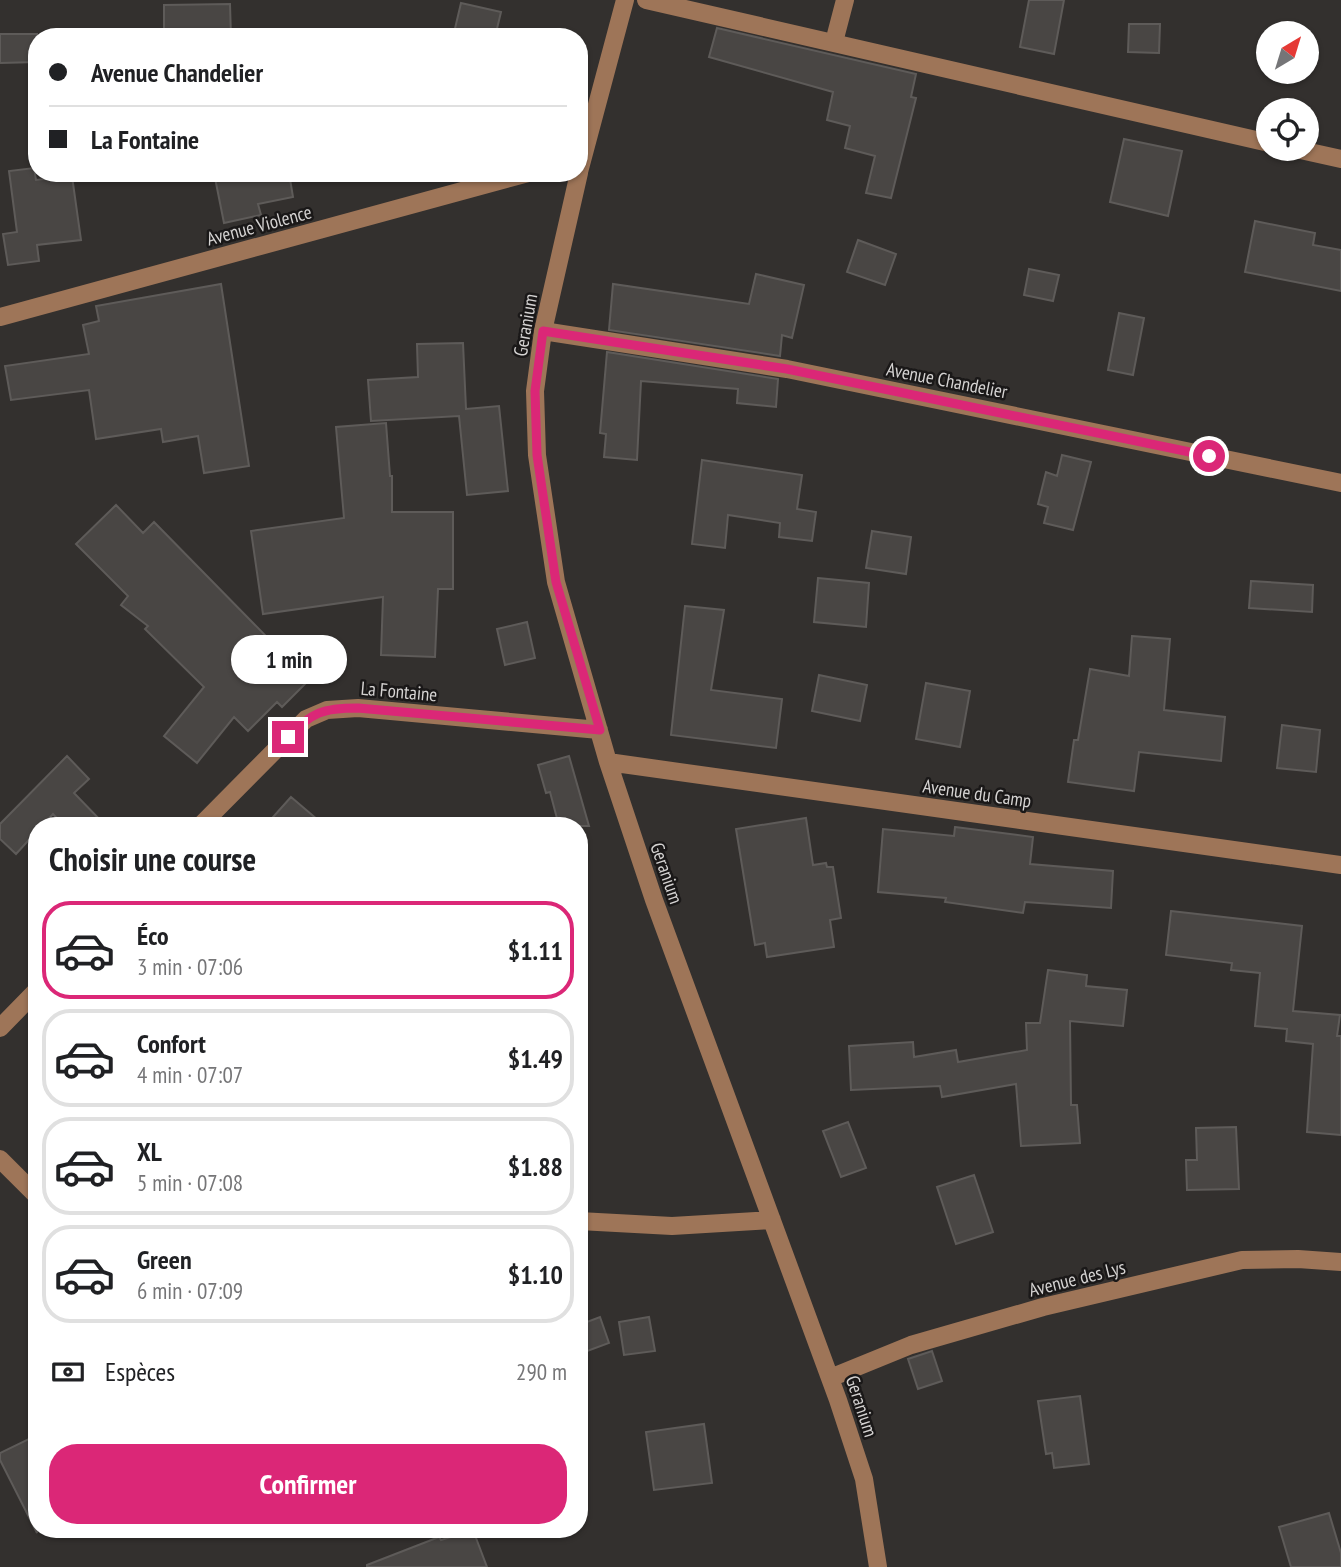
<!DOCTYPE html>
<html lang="fr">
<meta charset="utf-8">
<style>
:root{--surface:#fff;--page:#f6f6f6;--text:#202124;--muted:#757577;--line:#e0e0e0;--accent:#db2777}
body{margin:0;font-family:"PT Sans Narrow",sans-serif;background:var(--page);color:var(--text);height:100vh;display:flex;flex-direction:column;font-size:26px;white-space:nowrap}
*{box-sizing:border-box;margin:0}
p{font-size:23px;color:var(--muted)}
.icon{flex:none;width:38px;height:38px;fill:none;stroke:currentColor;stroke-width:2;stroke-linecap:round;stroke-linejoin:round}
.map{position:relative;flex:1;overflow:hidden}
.panel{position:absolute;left:28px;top:817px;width:560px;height:721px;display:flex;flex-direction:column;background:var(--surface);border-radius:28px;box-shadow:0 2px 5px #0004}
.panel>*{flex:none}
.top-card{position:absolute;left:28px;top:28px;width:560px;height:154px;border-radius:28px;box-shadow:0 2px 5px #0004;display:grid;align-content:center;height:154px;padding:0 21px;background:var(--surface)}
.needle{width:46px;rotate:38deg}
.buttons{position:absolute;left:1256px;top:21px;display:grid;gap:14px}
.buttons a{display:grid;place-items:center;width:63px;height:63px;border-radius:50%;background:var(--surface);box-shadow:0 2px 5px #0004;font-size:35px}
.end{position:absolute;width:32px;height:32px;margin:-16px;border:9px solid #db2777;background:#fff;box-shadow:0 0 0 4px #fff}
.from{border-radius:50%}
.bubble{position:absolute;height:49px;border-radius:24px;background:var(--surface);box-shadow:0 2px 5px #0004;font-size:23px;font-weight:700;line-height:49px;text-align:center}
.top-card b{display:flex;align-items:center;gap:24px;height:66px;font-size:26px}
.top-card b+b{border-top:2px solid var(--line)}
.top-card i{width:18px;height:18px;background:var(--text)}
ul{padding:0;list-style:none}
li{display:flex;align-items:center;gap:21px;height:98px;margin:0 14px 10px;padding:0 7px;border:4px solid var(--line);border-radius:28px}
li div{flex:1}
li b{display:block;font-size:26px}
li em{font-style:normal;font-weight:700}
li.active{border-color:var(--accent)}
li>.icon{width:63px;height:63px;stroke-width:1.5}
h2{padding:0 21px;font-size:32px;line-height:84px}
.pay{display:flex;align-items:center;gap:18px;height:77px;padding:0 21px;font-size:26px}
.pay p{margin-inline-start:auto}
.button{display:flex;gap:14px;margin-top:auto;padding:14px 21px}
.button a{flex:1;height:80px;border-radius:28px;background:var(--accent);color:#fff;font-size:28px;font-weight:700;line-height:80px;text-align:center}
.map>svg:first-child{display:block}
</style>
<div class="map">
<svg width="1341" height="1567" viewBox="0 0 1341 1567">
<rect width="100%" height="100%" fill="#33302e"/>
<path fill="#494644" stroke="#5e5b59" stroke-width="2" d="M1029,0H1064L1054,54L1020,47Z
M461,3L501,12L495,37H453Z
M230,4L231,37H164V5Z
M1129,24H1160L1159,53L1128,52Z
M717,28L916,74L911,97L916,98L891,198L866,193L875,156L845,148L850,126L827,120L833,92L709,57Z
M0,34H37V62L0,63Z
M1124,139L1182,151L1168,216L1110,202Z
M34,168L36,180L72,176L81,240L37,245L39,261L8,265L3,234L17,232L9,171Z
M214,173H289L293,197L258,204L261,215L224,223Z
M1255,221L1315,233L1313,245L1341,250V291L1245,272Z
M858,240L896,254L885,285L847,272Z
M1029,269L1059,275L1053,301L1024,295Z
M756,274L804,285L792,338L782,335L780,356L609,330L613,284L749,304Z
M221,284L249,466L204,473L198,436L163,442L161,429L96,439L89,390L11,400L5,366L89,354L83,325L99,321L96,306Z
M1119,313L1144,318L1133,375L1108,370Z
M463,343L466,409L499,406L508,491L467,495L459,416L371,421L368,380L418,377L417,344Z
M607,352L778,379L776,407L737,403L738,389L641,381L637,460L604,457L606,434L600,433Z
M386,423L390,476H392V512H453V589H438L435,657L381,655L383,597L263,614L251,531L344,518L336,427Z
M1062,455L1091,462L1073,530L1044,523L1048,507L1038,504L1046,472L1057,476Z
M702,460L802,475L797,509L816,512L812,541L779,537L780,523L728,515L725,548L692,544Z
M116,505L143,533L154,522L309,680L282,707L277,702L248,731L234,717L197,763L164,736L204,687L145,629L148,626L121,605L128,596L76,544Z
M872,531L911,537L906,574L866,568Z
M818,578L869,583L866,627L814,622Z
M1251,581L1313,585L1312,612L1249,608Z
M685,606L724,610L711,690L782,699L776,748L671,735Z
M527,622L535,658L505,665L497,629Z
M1132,636L1170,639L1164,710L1225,717L1221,761L1139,752L1134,791L1068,782L1074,740H1078L1090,669L1129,676Z
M819,675L867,685L860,721L812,711Z
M926,683L970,691L960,747L916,739Z
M1282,725L1320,730L1316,772L1277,768Z
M67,756L89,779L74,793L106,826H64L53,814L42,826H37V831L16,854L0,839V824Z
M569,756L589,826H559L550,792L546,793L538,765Z
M291,797L325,826H265Z
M806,818L813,865L826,863L827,867H833L841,918L830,920L834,947L767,957L765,943L755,945L736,829Z
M955,827L1033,837L1030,864L1113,871L1111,908L1025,902L1023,913L945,902L946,898L878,892L883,829L954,836Z
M1171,911L1302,926L1293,1011L1340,1015L1337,1036H1341V1135L1307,1132L1313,1044L1286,1041L1287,1029L1255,1026L1260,973L1231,970L1232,963L1166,955Z
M1048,970L1087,975L1086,986L1127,990L1123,1026L1070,1021L1071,1105H1077L1080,1143L1021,1146L1016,1084L942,1097L940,1086L851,1090L849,1046L913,1042L914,1057L956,1050L958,1062L1027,1050L1026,1023H1040Z
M848,1122L866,1168L841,1177L823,1131Z
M1236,1127L1239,1189L1187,1190L1186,1160H1197L1196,1128Z
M974,1175L993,1232L956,1244L937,1187Z
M600,1317L609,1343L579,1354V1325Z
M649,1317L655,1351L624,1355L619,1322Z
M932,1351L942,1381L918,1389L908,1359Z
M1080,1396L1089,1464L1054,1468L1052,1453L1046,1454L1038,1401Z
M704,1424L712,1483L654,1490L646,1432Z
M37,1435V1533L0,1460V1453Z
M1329,1513L1341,1553V1567H1291L1279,1527Z
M473,1530L487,1567H367V1565L439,1537L441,1540Z"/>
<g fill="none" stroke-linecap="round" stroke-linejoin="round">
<path stroke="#9e7558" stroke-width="18" d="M646,0L1269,143
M834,42L845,0
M1296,149L1341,159
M579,172L625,0
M579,173L543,331L535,391L537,455L556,582L608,762L654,900L838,1400L864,1479L878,1567
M0,317L528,173
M543,331L787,369L1341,483
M608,762L1341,865
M200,826L306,719L327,710L358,708L599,730
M0,1028L37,990
M0,1159L37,1196
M579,1221L672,1226L772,1220
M830,1378L911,1345L1043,1307L1242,1260L1298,1259L1341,1262"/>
</g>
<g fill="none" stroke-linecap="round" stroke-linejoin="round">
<path stroke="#db2777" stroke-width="9" d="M288,737C312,712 323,708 358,708L600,730L556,582L537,455L535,391L543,331L787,369L1209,456"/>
</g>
<g text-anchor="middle" stroke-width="5" stroke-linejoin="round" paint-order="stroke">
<g font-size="19" fill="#d5d3d2" stroke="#1a1818">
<text transform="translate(259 225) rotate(-15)" y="7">Avenue Violence</text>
<text transform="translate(525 325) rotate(-80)" y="7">Geranium</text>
<text transform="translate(947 380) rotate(11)" y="7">Avenue Chandelier</text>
<text transform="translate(399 691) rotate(5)" y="7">La Fontaine</text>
<text transform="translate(977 793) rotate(8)" y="7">Avenue du Camp</text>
<text transform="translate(667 873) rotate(71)" y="7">Geranium</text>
<text transform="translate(1077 1278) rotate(-14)" y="7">Avenue des Lys</text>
<text transform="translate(862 1406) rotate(72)" y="7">Geranium</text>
</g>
</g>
</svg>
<div class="buttons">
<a><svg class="needle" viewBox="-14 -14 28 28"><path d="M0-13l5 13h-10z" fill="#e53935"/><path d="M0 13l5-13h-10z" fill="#757577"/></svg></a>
<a><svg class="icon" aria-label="locate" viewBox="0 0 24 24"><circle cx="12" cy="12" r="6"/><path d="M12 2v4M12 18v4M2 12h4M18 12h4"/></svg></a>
</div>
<i class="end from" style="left:1209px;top:456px"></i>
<i class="end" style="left:288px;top:737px"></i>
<div class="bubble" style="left:231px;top:635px;width:116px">1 min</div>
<div class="top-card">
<b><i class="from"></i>Avenue Chandelier</b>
<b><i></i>La Fontaine</b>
</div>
<section class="panel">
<h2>Choisir une course</h2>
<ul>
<li class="active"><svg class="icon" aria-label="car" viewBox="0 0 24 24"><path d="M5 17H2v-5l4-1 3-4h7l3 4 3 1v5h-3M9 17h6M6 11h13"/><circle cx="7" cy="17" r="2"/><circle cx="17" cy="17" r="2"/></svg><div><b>Éco</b><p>3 min · 07:06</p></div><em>$1.11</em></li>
<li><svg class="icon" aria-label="car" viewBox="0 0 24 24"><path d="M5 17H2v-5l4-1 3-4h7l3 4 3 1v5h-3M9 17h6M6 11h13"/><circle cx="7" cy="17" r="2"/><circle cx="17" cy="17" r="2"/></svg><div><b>Confort</b><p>4 min · 07:07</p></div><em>$1.49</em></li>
<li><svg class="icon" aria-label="car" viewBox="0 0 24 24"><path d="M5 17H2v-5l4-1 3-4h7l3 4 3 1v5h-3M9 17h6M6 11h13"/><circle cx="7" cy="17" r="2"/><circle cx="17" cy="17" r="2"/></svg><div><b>XL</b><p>5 min · 07:08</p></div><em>$1.88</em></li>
<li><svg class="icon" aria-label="car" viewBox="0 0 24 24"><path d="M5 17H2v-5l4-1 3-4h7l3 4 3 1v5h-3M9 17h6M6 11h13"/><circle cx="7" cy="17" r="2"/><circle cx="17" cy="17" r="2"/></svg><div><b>Green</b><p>6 min · 07:09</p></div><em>$1.10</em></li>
</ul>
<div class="pay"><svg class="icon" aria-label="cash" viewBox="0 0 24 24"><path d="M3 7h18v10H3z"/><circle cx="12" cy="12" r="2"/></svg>Espèces<p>290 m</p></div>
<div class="button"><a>Confirmer</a></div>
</section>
</div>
